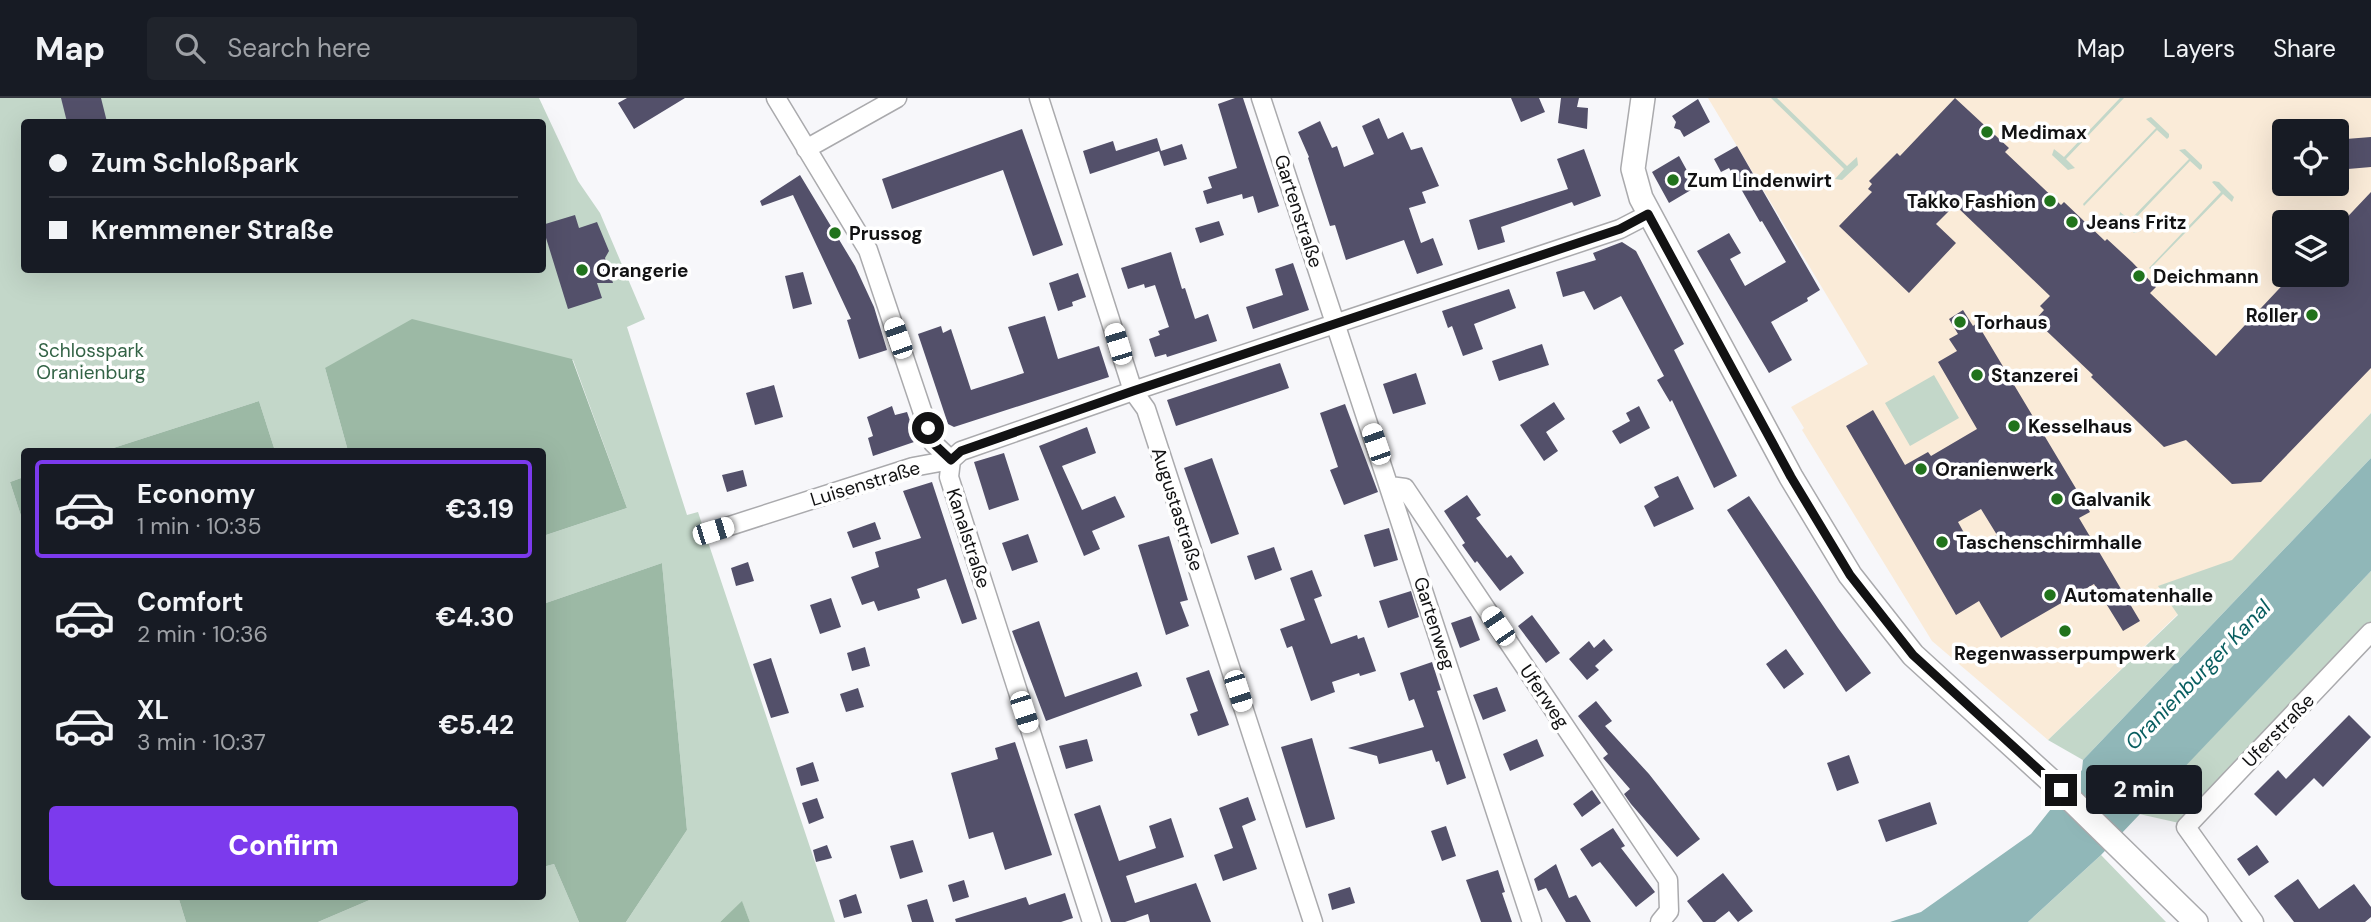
<!DOCTYPE html>
<meta charset="utf-8">
<style>
:root{--surface:#171b24;--page:#20242c;--text:#f1f3f6;--muted:#9ea1a6;--line:#363941;--accent:#7c3aed}
body{margin:0;font-family:"DM Sans",sans-serif;background:var(--page);color:var(--text);height:100vh;display:flex;flex-direction:column;font-size:26px;white-space:nowrap}
*{box-sizing:border-box;margin:0}
p{font-size:23px;color:var(--muted)}
.icon{flex:none;width:38px;height:38px;fill:none;stroke:currentColor;stroke-width:2;stroke-linecap:round;stroke-linejoin:round}
.map{position:relative;flex:1;overflow:hidden}
.sheet{position:absolute;left:21px;top:350px;width:525px;height:452px;display:flex;flex-direction:column;background:var(--surface);border-radius:7px;box-shadow:0 7px 28px #0002}
.sheet>*{flex:none}
.hud{position:absolute;left:21px;top:21px;width:525px;height:154px;border-radius:7px;box-shadow:0 7px 28px #0002;display:grid;align-content:center;height:154px;padding:0 28px;background:var(--surface)}
.controls{position:absolute;left:2272px;top:21px;display:grid;gap:14px}
.controls a{display:grid;place-items:center;width:77px;height:77px;border-radius:7px;background:var(--surface);box-shadow:0 7px 28px #0002;font-size:35px}
.end{position:absolute;width:32px;height:32px;margin:-16px;border:9px solid #121213;background:#fff;box-shadow:0 0 0 4px #fff}
.from{border-radius:50%}
.bubble{position:absolute;height:49px;border-radius:7px;background:var(--surface);box-shadow:0 7px 28px #0002;font-size:23px;font-weight:800;line-height:49px;text-align:center}
.car{position:absolute;width:21px;height:42px;margin:-21px -10px;border-radius:9px;box-shadow:0 0 5px 2px #0007;background:linear-gradient(#fff 24%,#345 0 40%,#fff 0 76%,#345 0 86%,#fff 0)}
.hud b{display:flex;align-items:center;gap:24px;height:66px;font-size:26px}
.hud b+b{border-top:2px solid var(--line)}
.hud i{width:18px;height:18px;background:var(--text)}
ul{padding:12px 0 0;list-style:none}
li{display:flex;align-items:center;gap:21px;height:98px;margin:0 14px 10px;padding:0 14px;border:4px solid transparent;border-radius:7px}
li div{flex:1}
li b{display:block;font-size:26px}
li em{font-style:normal;font-weight:800}
li.on{border-color:var(--accent)}
li>.icon{width:63px;height:63px;stroke-width:1.5}
.button{display:flex;gap:14px;margin-top:auto;padding:14px 28px}
.button a{flex:1;height:80px;border-radius:7px;background:var(--accent);color:#fff;font-size:28px;font-weight:800;line-height:80px;text-align:center}
header{display:flex;align-items:center;gap:42px;box-sizing:border-box;height:98px;padding:0 35px;background:var(--surface);border-bottom:2px solid var(--line)}
header strong{font-size:33px}
nav{display:flex;gap:38px;margin-inline-start:auto;font-size:24px}
.search{width:490px;height:63px;background:var(--page);display:flex;align-items:center;gap:18px;box-sizing:border-box;padding:0 24px;border-radius:7px;color:var(--muted);font-size:26px}
.map>svg:first-child{display:block}
</style>
<header>
<strong>Map</strong>
<div class="search"><svg class="icon" aria-label="search" viewBox="0 0 24 24"><circle cx="10" cy="10" r="6"/><path d="M15 15l6 6"/></svg>Search here</div>
<nav><a>Map</a><a>Layers</a><a>Share</a></nav>
</header>
<div class="map">
<svg width="2371" height="824" viewBox="0 0 2371 824">
<rect width="100%" height="100%" fill="#f7f7fa"/>
<path fill="#faebd8" fill-rule="evenodd" d="M1708,0H2371V315L2232,463L2159,488L2178,516L2048,642L1932,543L1802,332L1804,330L1791,309L1868,266ZM2284,33H2336V86H2284ZM2284,124H2336V177H2284Z"/>
<path fill="#c3d7c9" fill-rule="evenodd" d="M0,0H539L578,83L600,115L645,221L627,229L687,417L698,414L835,824H750L742,804L720,824H626L687,732L662,465L543,506V438L627,410L573,262L325,270L348,353H275L259,303L104,353L24,354V379L10,384L24,427V798H178L186,824H0ZM24,24H542V172H24Z
M1771,0H1777L1847,68L1857,59L1858,67L1842,82L1835,81L1844,71Z
M2120,0H2124L2066,61L2075,70L2068,72L2052,57L2054,51L2064,59Z
M2151,19L2169,36V39L2167,41L2157,32L2084,108L2083,106L2156,30L2146,21Z
M2185,51L2202,67V70L2200,72L2190,63L2132,124L2141,133L2134,135L2119,120L2120,114L2130,122L2189,61L2179,52Z
M2214,83L2219,84L2234,99L2232,104L2223,96L2150,171L2149,170L2221,94L2212,84Z
M1934,277L1959,320L1910,348L1885,305Z
M2371,315V360L2083,662L2048,642L2178,517L2158,488L2232,462Z
M2371,473V546L2197,729L2139,716Z
M2101,757L2166,824H2028Z
M554,766L579,824H318L379,798H542L543,769Z"/>
<path fill="#9cb9a5" d="M412,221L572,261L627,410L543,438L542,354L348,353L325,270Z
M259,303L275,353H104Z
M24,379V427L10,384Z
M662,465L687,732L626,824H579L554,766L543,769V506Z
M178,798H379L318,824H186Z
M742,803L750,824H720Z"/>
<path fill="#90b7b8" d="M2371,360V473L2101,757L2028,824H1890L1921,814L2031,736L2082,672L2083,662Z"/>
<path fill="#53506a" fill-rule="evenodd" d="M61,0H101L107,24H67Z
M627,0H685L634,31L618,5Z
M1235,0H1243L1279,108L1258,115L1253,98L1243,101L1242,96L1207,106L1203,93L1212,90L1208,79L1237,70L1218,6Z
M1511,0H1539L1545,14L1521,24Z
M1561,0H1579L1577,9L1588,10L1587,31L1558,25Z
M1955,0L2009,50L2005,54L2061,107L2064,104L2105,143L2107,141L2132,164L2156,189L2150,195L2216,258L2292,177H2336V131L2371,94V270L2261,384L2232,386L2186,342L2164,349L2091,279L2093,277L2035,222L2044,212L2040,208L2050,198L1955,107L1936,126L1956,145L1909,195L1839,128L1872,94L1868,91L1872,86L1869,83L1897,55L1900,58Z
M1698,1L1710,24L1684,39L1680,32L1674,30L1676,24L1672,18Z
M1379,20L1388,41L1403,34L1411,52L1422,49L1439,88L1422,94L1426,105L1409,110L1421,145L1433,140L1443,167L1417,176L1404,142L1346,162L1335,127L1330,128L1308,60L1309,59L1298,34L1320,23L1332,50L1337,48L1344,69L1374,56L1362,28Z
M1022,31L1063,147L1033,158L1003,72L892,111L882,81Z
M2371,39V69L2348,71L2346,41Z
M1157,40L1161,53L1182,46L1187,61L1164,68L1159,53L1090,76L1083,53L1113,43L1116,53Z
M1737,48L1820,192L1807,200L1808,203L1771,224L1792,262L1769,275L1697,153L1729,135L1741,155L1730,161L1745,188L1786,164L1762,123L1760,124L1729,70L1721,74L1714,61Z
M1584,51L1601,98L1574,108L1572,104L1501,129L1505,144L1478,152L1469,122L1568,91L1557,61Z
M1679,58L1696,89L1669,105L1652,74Z
M800,77L855,168L874,209L887,252L859,261L847,222L851,221L793,97L762,108L760,103Z
M575,117L579,130L597,124L609,153L605,160L613,185H597L602,200L568,211L542,127Z
M1219,123L1224,137L1200,145L1195,130Z
M1622,144L1636,153L1684,246L1674,252L1737,378L1714,390L1672,302L1670,304L1657,282L1664,278L1621,198L1594,212L1584,193L1563,199L1556,174L1596,162L1593,155Z
M1171,154L1182,191L1185,190L1195,221L1208,216L1217,243L1167,259L1166,256L1155,259L1149,241L1160,237L1158,233L1169,229L1155,187L1145,190L1144,186L1128,191L1121,170Z
M1293,165L1309,212L1253,231L1246,209L1283,197L1275,171Z
M803,174L812,206L793,211L785,178Z
M1078,175L1086,199L1072,204L1073,208L1058,213L1049,185Z
M1509,191L1516,210L1474,226L1483,251L1463,258L1452,228L1448,230L1442,213Z
M1963,212L1973,228L1977,225L2090,414L2079,420L2140,523L2123,533L2094,486L2001,540L1979,503L1956,517L1846,328L1873,312L1905,367L1928,354L1931,358L1977,331L1938,264L1957,253L1949,241L1958,236L1949,221ZM1981,411L1997,437L1973,451L1958,424Z
M1045,218L1058,261L1099,248L1109,279L954,329L948,326L918,236L941,228L943,235L951,231L971,292L1024,275L1008,229Z
M1542,246L1549,267L1499,283L1492,263Z
M1280,265L1289,290L1176,328L1167,302Z
M1416,275L1426,306L1393,316L1383,286Z
M774,287L783,319L755,327L746,295Z
M1554,304L1565,321L1546,334L1558,353L1544,363L1520,327Z
M1345,306L1378,394L1344,407L1330,372L1338,369L1320,315Z
M892,308L895,317L907,314L917,343L873,358L868,340L873,338L867,319Z
M1639,308L1650,330L1620,346L1612,333L1630,323L1626,315Z
M1087,329L1096,355L1062,368L1082,412L1115,398L1125,419L1092,433L1100,451L1084,458L1039,348Z
M1004,355L1019,402L989,412L974,364Z
M1212,360L1239,436L1211,446L1184,370Z
M743,372L747,388L727,394L722,377Z
M1678,378L1694,411L1654,429L1644,408L1659,399L1654,389Z
M932,384L977,521L962,526L946,481L917,491L920,500L878,513L874,503L862,507L851,479L879,469L875,454L921,440L903,393Z
M1467,397L1481,417L1476,420L1507,460L1511,457L1524,475L1500,493L1477,463L1475,465L1462,447L1465,445L1444,413Z
M1749,398L1838,530L1871,575L1846,594L1727,412Z
M875,424L881,441L853,450L847,434Z
M1389,430L1398,462L1374,469L1364,437Z
M1028,436L1038,464L1012,473L1002,445Z
M1169,438L1188,502L1180,504L1189,528L1166,537L1138,447Z
M1274,449L1282,472L1255,482L1247,458Z
M748,464L754,483L736,488L731,470Z
M1312,472L1322,498L1314,501L1331,546L1357,537L1358,541L1364,539L1376,573L1360,578L1359,575L1332,584L1335,594L1311,603L1292,548L1287,550L1280,531L1305,522L1290,480Z
M1411,493L1419,519L1388,530L1379,503Z
M831,500L841,529L820,536L810,507Z
M1532,517L1560,555L1546,565L1518,528Z
M1471,518L1480,542L1460,550L1451,525Z
M1039,523L1065,599L1137,574L1142,588L1046,623L1012,533Z
M1604,541L1613,552L1595,568L1599,572L1587,582L1569,561L1589,543L1594,550Z
M865,549L870,568L852,573L847,555Z
M1786,551L1804,576L1784,591L1766,566Z
M771,560L789,615L771,620L753,566Z
M1432,564L1441,592L1437,593L1466,680L1447,687L1439,663L1436,664L1432,652L1379,666L1377,658L1348,650L1424,629L1414,601L1409,603L1400,575Z
M1209,572L1229,627L1198,638L1190,616L1198,613L1186,580Z
M1497,589L1506,613L1483,622L1473,597Z
M858,590L864,609L846,614L840,596Z
M1596,603L1612,623L1605,628L1649,676L1700,741L1677,759L1631,706L1624,696L1630,691L1603,660L1608,656L1578,618Z
M2349,617L2371,639L2323,689L2314,680L2276,718L2254,696L2278,672L2286,681Z
M1312,640L1335,721L1306,730L1281,649Z
M1087,641L1093,663L1066,671L1059,648Z
M1537,641L1544,658L1510,673L1503,656Z
M1015,644L1052,757L1005,772L993,734L969,741L951,675L998,661L995,650Z
M1849,657L1859,685L1837,693L1827,665Z
M813,664L819,683L801,688L796,670Z
M1592,692L1601,705L1582,719L1573,706Z
M1248,699L1256,722L1242,728L1257,771L1223,783L1214,757L1233,750L1219,710Z
M817,700L824,720L809,726L802,705Z
M1930,704L1937,726L1886,744L1878,722Z
M1100,707L1119,763L1156,750L1149,728L1171,720L1184,759L1126,778L1135,805L1196,785L1211,824H1150L1148,816L1125,824H1111L1074,716Z
M1446,728L1456,758L1442,763L1431,733Z
M1613,730L1625,748L1621,750L1655,794L1636,809L1600,764L1592,769L1580,751Z
M913,742L923,774L900,781L890,748Z
M827,747L832,760L816,764L813,752Z
M2257,747L2269,764L2249,778L2237,761Z
M1556,766L1569,800L1576,797L1591,824H1566L1546,790L1538,793L1534,781Z
M1498,772L1505,794L1502,795L1512,824H1481L1466,782Z
M1723,775L1753,813L1738,824L1729,813L1715,824H1703L1687,803Z
M2298,781L2319,811L2354,786L2371,809V819L2365,824H2294L2274,798Z
M964,782L969,799L953,804L948,787Z
M1350,789L1355,805L1332,812L1328,796Z
M1065,795L1073,820L1061,824H956L955,821L1026,799L1029,807Z
M856,796L862,815L844,820L839,802Z
M927,801L934,824H912L907,807Z"/>
<g fill="none" stroke-linecap="round" stroke-linejoin="round">
<defs>
<path id="minor" d="M776,0L868,152L933,345L951,362
M1039,0L1133,293L1146,311L1313,824
M1261,0L1532,824
M806,51L897,0
M951,362L949,379L1092,824
M1390,388L1405,390L1668,782L1669,813L1660,824
M714,433L913,369L951,362L961,353L1133,293L1620,131L1649,116
M2254,824L2186,729L2371,534"/>
<path id="major" d="M1643,0L1633,71L1641,100L1791,379L1850,477L1913,557L2061,692L2196,824"/>
</defs>
<use href="#minor" stroke="#aaaaad" stroke-width="21"/>
<use href="#major" stroke="#aaaaad" stroke-width="26"/>
<use href="#minor" stroke="#fff" stroke-width="18"/>
<use href="#major" stroke="#fff" stroke-width="23"/>
</g>
<g fill="none" stroke-linecap="round" stroke-linejoin="round">
<path stroke="#121213" stroke-width="9" d="M928,330L933,345L951,362L961,353L1133,293L1620,131L1648,116L1791,379L1850,477L1913,557L2061,692"/>
</g>
<g fill="#21731c" stroke="#fff" stroke-width="2.5">
<circle cx="1987" cy="34" r="7"/>
<circle cx="1673" cy="82" r="7"/>
<circle cx="2050" cy="103" r="7"/>
<circle cx="2072" cy="124" r="7"/>
<circle cx="835" cy="135" r="7"/>
<circle cx="582" cy="172" r="7"/>
<circle cx="2139" cy="178" r="7"/>
<circle cx="2312" cy="217" r="7"/>
<circle cx="1960" cy="224" r="7"/>
<circle cx="1977" cy="277" r="7"/>
<circle cx="2014" cy="328" r="7"/>
<circle cx="1921" cy="371" r="7"/>
<circle cx="2057" cy="401" r="7"/>
<circle cx="1942" cy="444" r="7"/>
<circle cx="2050" cy="497" r="7"/>
<circle cx="2065" cy="533" r="7"/>
</g>
<g text-anchor="middle" stroke-width="7" stroke-linejoin="round" paint-order="stroke">
<g font-size="19" font-weight="bold" fill="#121213" stroke="#fff" text-anchor="start">
<text x="2001" y="41">Medimax</text>
<text x="1687" y="89">Zum Lindenwirt</text>
<text x="2036" y="110" text-anchor="end">Takko Fashion</text>
<text x="2086" y="131">Jeans Fritz</text>
<text x="849" y="142">Prussog</text>
<text x="596" y="179">Orangerie</text>
<text x="2153" y="185">Deichmann</text>
<text x="2298" y="224" text-anchor="end">Roller</text>
<text x="1974" y="231">Torhaus</text>
<text x="1991" y="284">Stanzerei</text>
<text x="2028" y="335">Kesselhaus</text>
<text x="1935" y="378">Oranienwerk</text>
<text x="2071" y="408">Galvanik</text>
<text x="1956" y="451">Taschenschirmhalle</text>
<text x="2064" y="504">Automatenhalle</text>
<text x="2065" y="562" text-anchor="middle">Regenwasserpumpwerk</text>
</g>
<g font-size="19" fill="#121213" stroke="#fff">
<text transform="translate(1299 113) rotate(72)" y="7">Gartenstraße</text>
<text transform="translate(865 385) rotate(-17)" y="7">Luisenstraße</text>
<text transform="translate(1178 411) rotate(72)" y="7">Augustastraße</text>
<text transform="translate(969 440) rotate(72)" y="7">Kanalstraße</text>
<text transform="translate(1435 525) rotate(72)" y="7">Gartenweg</text>
<text transform="translate(1545 598) rotate(56)" y="7">Uferweg</text>
<text transform="translate(2278 632) rotate(-46)" y="7">Uferstraße</text>
</g>
<g font-size="19" fill="#336346" stroke="#fff">
<text x="91" y="259">Schlosspark<tspan x="91" dy="22">Oranienburg</tspan></text>
</g>
<g font-size="21" font-style="italic" fill="#085e60" stroke="#fff">
<text transform="translate(2198 577) rotate(-46)" y="7">Oranienburger Kanal</text>
</g>
</g>
</svg>
<div class="controls">
<a><svg class="icon" aria-label="locate" viewBox="0 0 24 24"><circle cx="12" cy="12" r="6"/><path d="M12 2v4M12 18v4M2 12h4M18 12h4"/></svg></a>
<a><svg class="icon" aria-label="layers" viewBox="0 0 24 24"><path d="M12 4l9 5-9 5-9-5zM3 14l9 5 9-5"/></svg></a>
</div>
<i class="end from" style="left:928px;top:330px"></i>
<i class="end" style="left:2061px;top:692px"></i>
<div class="bubble" style="left:2086px;top:667px;width:116px">2 min</div>
<i class="car" style="left:898px;top:240px;rotate:341deg"></i>
<i class="car" style="left:1118px;top:246px;rotate:343deg"></i>
<i class="car" style="left:1376px;top:346px;rotate:341deg"></i>
<i class="car" style="left:713px;top:433px;rotate:73deg"></i>
<i class="car" style="left:1498px;top:528px;rotate:326deg"></i>
<i class="car" style="left:1238px;top:593px;rotate:162deg"></i>
<i class="car" style="left:1024px;top:614px;rotate:162deg"></i>
<div class="hud">
<b><i class="from"></i>Zum Schloßpark</b>
<b><i></i>Kremmener Straße</b>
</div>
<section class="sheet">
<ul>
<li class="on"><svg class="icon" aria-label="car" viewBox="0 0 24 24"><path d="M5 17H2v-5l4-1 3-4h7l3 4 3 1v5h-3M9 17h6M6 11h13"/><circle cx="7" cy="17" r="2"/><circle cx="17" cy="17" r="2"/></svg><div><b>Economy</b><p>1 min · 10:35</p></div><em>€3.19</em></li>
<li><svg class="icon" aria-label="car" viewBox="0 0 24 24"><path d="M5 17H2v-5l4-1 3-4h7l3 4 3 1v5h-3M9 17h6M6 11h13"/><circle cx="7" cy="17" r="2"/><circle cx="17" cy="17" r="2"/></svg><div><b>Comfort</b><p>2 min · 10:36</p></div><em>€4.30</em></li>
<li><svg class="icon" aria-label="car" viewBox="0 0 24 24"><path d="M5 17H2v-5l4-1 3-4h7l3 4 3 1v5h-3M9 17h6M6 11h13"/><circle cx="7" cy="17" r="2"/><circle cx="17" cy="17" r="2"/></svg><div><b>XL</b><p>3 min · 10:37</p></div><em>€5.42</em></li>
</ul>
<div class="button"><a>Confirm</a></div>
</section>
</div>
